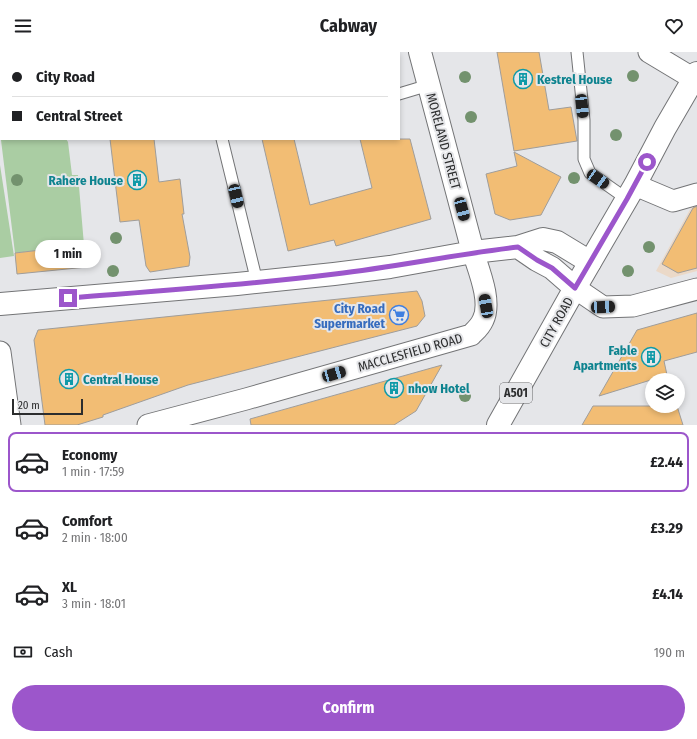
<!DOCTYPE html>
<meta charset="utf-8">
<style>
:root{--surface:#fff;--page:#f2f2f2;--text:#202124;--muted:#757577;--line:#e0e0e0;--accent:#9c56cb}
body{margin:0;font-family:"Fira Sans Condensed",sans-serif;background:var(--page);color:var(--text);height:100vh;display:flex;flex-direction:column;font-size:15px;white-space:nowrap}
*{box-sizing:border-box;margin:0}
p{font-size:13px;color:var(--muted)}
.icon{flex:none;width:22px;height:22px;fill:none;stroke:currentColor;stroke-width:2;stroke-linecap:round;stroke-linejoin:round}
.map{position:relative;height:373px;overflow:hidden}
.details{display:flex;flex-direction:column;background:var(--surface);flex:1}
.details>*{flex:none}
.banner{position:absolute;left:0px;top:0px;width:400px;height:88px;box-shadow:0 2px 6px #0003;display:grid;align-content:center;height:88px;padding:0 12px;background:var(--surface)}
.buttons{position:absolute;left:645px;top:321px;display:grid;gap:8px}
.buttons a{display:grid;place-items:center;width:40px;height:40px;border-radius:50%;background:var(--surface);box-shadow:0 2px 6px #0003;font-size:20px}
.scale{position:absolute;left:12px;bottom:10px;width:71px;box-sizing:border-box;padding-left:4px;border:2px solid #2c2d2e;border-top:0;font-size:11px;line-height:14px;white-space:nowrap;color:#2c2d2e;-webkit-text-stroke:3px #e5e6e9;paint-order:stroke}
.end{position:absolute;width:18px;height:18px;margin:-9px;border:5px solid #9c56cb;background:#fff;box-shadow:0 0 0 2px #fff}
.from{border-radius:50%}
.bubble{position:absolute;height:28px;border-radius:14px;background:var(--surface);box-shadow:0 2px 6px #0003;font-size:13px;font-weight:700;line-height:28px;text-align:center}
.car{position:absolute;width:12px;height:24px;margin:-12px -6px;border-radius:5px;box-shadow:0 0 3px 1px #0007;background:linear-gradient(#222 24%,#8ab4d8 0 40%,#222 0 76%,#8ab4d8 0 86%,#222 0)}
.banner b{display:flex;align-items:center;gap:14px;height:38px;font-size:15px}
.banner b+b{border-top:1px solid var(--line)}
.banner i{width:10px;height:10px;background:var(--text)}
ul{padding:7px 0 0;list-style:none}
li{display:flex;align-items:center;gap:12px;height:60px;margin:0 8px 6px;padding:0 4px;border:2px solid transparent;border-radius:8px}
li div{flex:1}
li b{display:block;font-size:15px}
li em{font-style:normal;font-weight:700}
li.current{border-color:var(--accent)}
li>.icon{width:36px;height:36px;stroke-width:1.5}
.pay{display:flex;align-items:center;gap:10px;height:44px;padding:0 12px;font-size:15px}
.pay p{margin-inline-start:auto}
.cta{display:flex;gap:8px;margin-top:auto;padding:8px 12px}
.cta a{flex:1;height:46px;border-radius:24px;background:var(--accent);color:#fff;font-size:16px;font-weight:700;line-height:46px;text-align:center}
header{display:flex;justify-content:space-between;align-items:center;height:52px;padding:0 12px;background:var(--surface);font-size:18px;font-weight:700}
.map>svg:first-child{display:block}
</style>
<header><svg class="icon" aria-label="menu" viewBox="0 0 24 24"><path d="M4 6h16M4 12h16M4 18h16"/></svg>Cabway<svg class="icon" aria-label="heart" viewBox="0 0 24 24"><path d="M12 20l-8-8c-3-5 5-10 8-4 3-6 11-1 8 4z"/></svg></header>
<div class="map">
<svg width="697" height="373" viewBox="0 0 697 373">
<rect width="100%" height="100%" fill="#e5e6e9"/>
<path fill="#ebd9c8" d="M697,151V219L671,226L656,219L693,152Z"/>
<path fill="#aacda3" d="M0,80H1V87H66L68,90L72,123H78L84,193L15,201Z
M0,113L14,204L0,206Z"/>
<path fill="#f2bd74" stroke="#9f9d9b" d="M497,0H539L549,58L571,55L577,89L514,99Z
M110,87H154L159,130L180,127L184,162H182L190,205L189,214L150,220L146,214L139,168L120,170Z
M262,87H294L310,153L372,136L360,87H410L431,167L336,194L334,188L288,199Z
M514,100L561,125L541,163L510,168L495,162L486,122L517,114Z
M697,154V216L678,221L662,212L693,156Z
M84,193L87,215L17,222L15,201Z
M417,239L422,249L425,264L417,274L188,333L103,363V365L77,373H45L34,288L38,278Z
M697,261V300L664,309L667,323L599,344L637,278Z
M442,313L416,359L394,373H251L250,367Z
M593,354H677L683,373H582Z"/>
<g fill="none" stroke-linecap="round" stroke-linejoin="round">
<defs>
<path id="service" d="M202,0V1
M577,0L584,68V107L590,121L627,147
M399,42L429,33
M222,87L257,230"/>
<path id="minor" d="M649,0L694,27
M635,133L673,149L697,142
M575,236L603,255L633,254L697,237
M0,300L10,373
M148,373L246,347L471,283C476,278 480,275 483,268C492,250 479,219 473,200"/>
<path id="tertiary" d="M420,0L473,200
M518,195L537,208L552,216L575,236
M0,252L237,232L334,222L390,215L473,200L518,195L543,187L557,190L590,210"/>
<path id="trunk" d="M498,373L575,236L635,133L665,76L697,21"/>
</defs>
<use href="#service" stroke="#737476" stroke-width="13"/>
<use href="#minor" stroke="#737476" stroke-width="23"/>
<use href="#tertiary" stroke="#737476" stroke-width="24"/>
<use href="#trunk" stroke="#737476" stroke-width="24"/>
<use href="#service" stroke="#fff" stroke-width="11"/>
<use href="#minor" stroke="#fff" stroke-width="21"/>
<use href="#tertiary" stroke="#fff" stroke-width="22"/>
<use href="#trunk" stroke="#fff" stroke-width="22"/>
</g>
<g fill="#73926e">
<circle cx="633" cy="24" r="6"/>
<circle cx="465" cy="25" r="6"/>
<circle cx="471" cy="65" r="6"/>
<circle cx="616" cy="83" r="6"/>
<circle cx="574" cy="126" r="6"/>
<circle cx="17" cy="128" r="6"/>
<circle cx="116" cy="186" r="6"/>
<circle cx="649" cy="195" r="6"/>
<circle cx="113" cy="219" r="6"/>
<circle cx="628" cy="219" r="6"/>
<circle cx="465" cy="344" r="6"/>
</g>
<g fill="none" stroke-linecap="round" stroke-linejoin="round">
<path stroke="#9c56cb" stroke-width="5" d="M68,246C157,239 247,233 335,222C396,215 457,202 518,195L537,208L552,216L575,236L627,147L647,110"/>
</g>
<defs>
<symbol id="building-ring" viewBox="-11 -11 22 22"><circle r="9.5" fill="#e5e6e9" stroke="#0f9aa8" stroke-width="1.5"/><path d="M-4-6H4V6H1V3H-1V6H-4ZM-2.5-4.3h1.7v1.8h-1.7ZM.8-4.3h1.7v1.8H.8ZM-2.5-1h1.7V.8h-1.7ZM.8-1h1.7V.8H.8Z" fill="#0f9aa8"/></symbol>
<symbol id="supermarket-ring" viewBox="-11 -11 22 22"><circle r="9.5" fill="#e5e6e9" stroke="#3f7fe0" stroke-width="1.5"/><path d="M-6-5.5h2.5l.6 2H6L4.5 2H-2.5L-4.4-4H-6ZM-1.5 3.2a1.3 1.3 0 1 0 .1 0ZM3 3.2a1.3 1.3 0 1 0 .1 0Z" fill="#3f7fe0"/></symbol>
</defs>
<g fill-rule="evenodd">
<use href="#building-ring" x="512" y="16" width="22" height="22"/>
<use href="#building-ring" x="126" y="117" width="22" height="22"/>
<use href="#supermarket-ring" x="388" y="252" width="22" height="22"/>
<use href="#building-ring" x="640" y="294" width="22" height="22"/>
<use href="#building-ring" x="58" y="316" width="22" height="22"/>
<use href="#building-ring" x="383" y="325" width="22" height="22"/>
</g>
<g text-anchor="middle" stroke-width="4" stroke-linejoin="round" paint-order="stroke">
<rect fill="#e5e6e9" stroke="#646466" stroke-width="1" x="500" y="331" width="32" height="20" rx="3"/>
<g font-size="12" font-weight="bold" fill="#2c2d2e">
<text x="516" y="345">A501</text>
</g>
<g font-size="13" font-weight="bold" fill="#0d838f" stroke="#e5e6e9" text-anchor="start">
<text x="537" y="32">Kestrel House</text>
<text x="123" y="133" text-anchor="end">Rahere House</text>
<text x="637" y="303" text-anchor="end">Fable<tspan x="637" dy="15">Apartments</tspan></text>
<text x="83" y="332">Central House</text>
<text x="408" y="341">nhow Hotel</text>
</g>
<g font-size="13" fill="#2c2d2e" stroke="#e5e6e9">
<text transform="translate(444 89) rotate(75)" y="5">MORELAND STREET</text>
<text transform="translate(556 270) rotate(-61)" y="5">CITY ROAD</text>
<text transform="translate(410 300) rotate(-16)" y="5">MACCLESFIELD ROAD</text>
</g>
<g font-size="13" font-weight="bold" fill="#366cbe" stroke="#e5e6e9" text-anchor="end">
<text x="385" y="261">City Road<tspan x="385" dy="15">Supermarket</tspan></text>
</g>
</g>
</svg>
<div class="buttons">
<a><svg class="icon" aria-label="layers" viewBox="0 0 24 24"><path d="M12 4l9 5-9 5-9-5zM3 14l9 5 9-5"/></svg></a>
</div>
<div class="scale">20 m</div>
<i class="end from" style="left:647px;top:110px"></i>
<i class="end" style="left:68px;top:246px"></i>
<div class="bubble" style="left:35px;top:188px;width:66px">1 min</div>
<i class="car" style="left:582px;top:54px;rotate:174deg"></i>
<i class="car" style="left:598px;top:127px;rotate:125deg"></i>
<i class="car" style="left:236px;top:144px;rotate:167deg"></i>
<i class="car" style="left:462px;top:157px;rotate:165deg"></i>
<i class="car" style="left:486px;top:254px;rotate:350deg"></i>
<i class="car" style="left:603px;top:255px;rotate:87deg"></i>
<i class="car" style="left:334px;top:322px;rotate:74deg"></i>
<div class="banner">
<b><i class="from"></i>City Road</b>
<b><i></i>Central Street</b>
</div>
</div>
<section class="details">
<ul>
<li class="current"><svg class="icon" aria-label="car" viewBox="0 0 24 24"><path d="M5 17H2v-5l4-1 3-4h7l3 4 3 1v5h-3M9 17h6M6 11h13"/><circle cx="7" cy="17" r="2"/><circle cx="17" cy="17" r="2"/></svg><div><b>Economy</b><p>1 min · 17:59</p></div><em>£2.44</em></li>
<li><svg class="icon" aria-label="car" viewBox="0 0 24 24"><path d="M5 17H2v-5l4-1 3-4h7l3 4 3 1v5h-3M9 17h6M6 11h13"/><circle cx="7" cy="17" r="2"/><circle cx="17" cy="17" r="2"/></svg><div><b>Comfort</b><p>2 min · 18:00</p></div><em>£3.29</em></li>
<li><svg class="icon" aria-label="car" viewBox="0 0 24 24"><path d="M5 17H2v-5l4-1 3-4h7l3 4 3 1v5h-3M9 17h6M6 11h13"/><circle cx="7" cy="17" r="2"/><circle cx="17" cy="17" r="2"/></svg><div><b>XL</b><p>3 min · 18:01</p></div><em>£4.14</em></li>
</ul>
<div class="pay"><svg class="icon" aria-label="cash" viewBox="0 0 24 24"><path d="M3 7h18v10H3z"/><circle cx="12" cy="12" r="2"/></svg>Cash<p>190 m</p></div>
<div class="cta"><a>Confirm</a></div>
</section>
